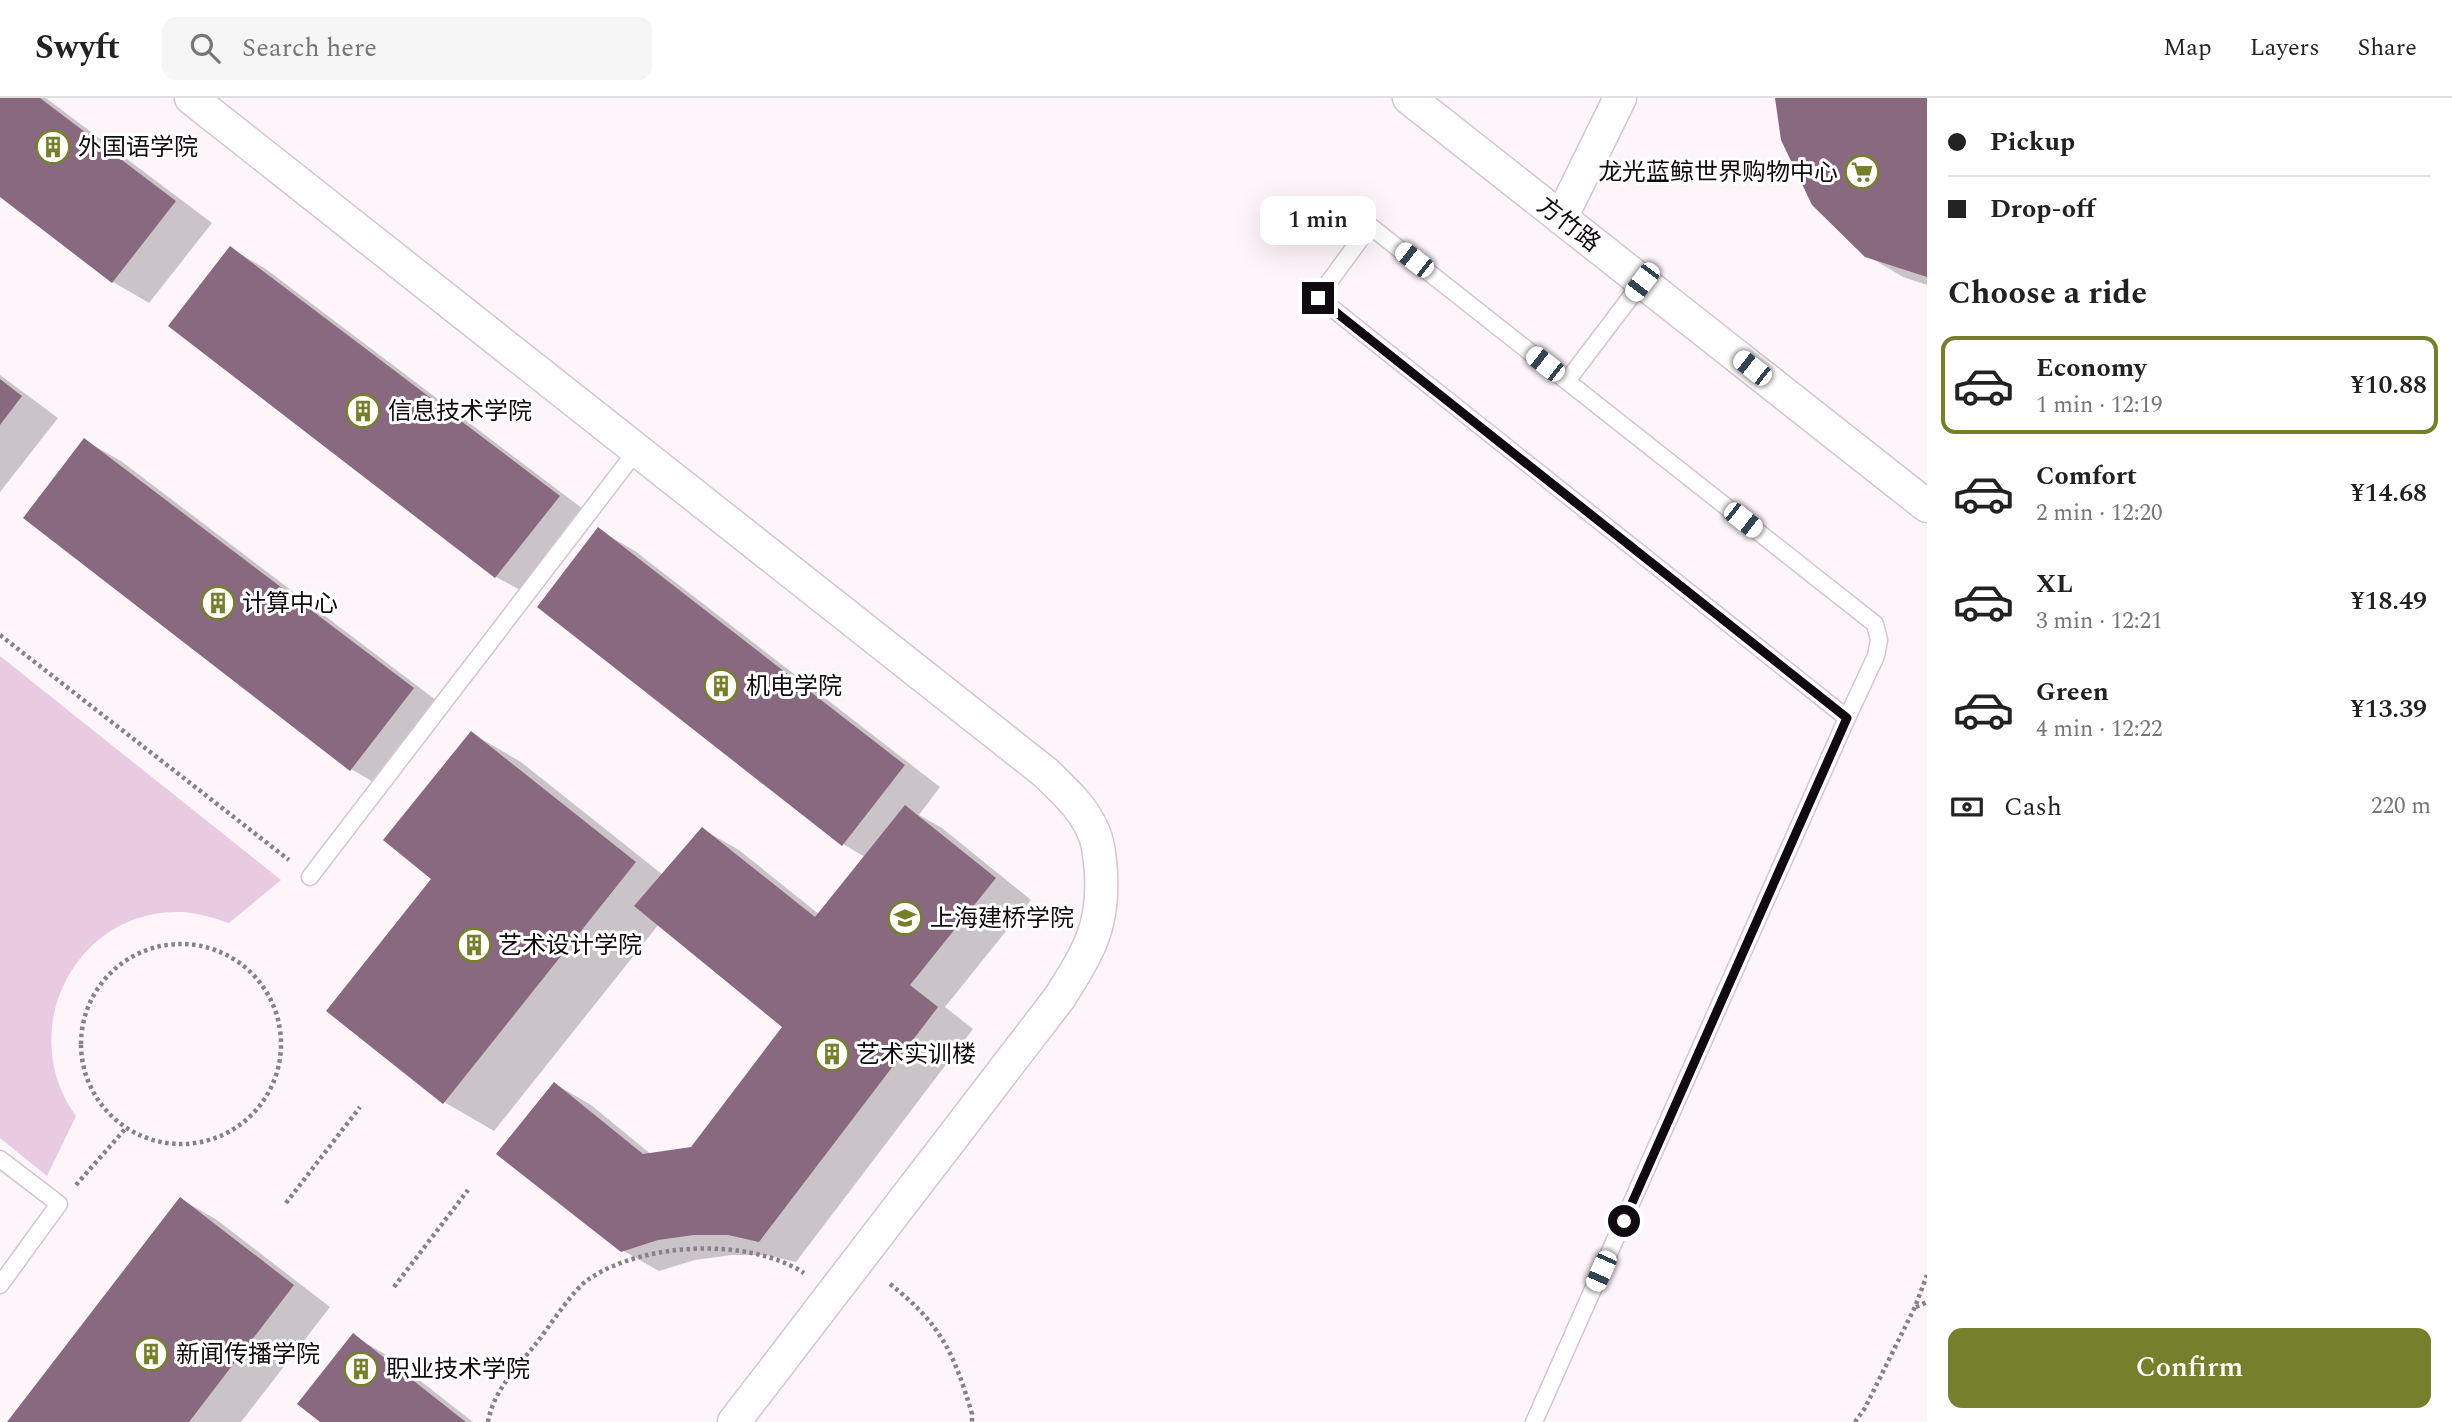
<!DOCTYPE html>
<meta charset="utf-8">
<style>
:root{--surface:#fff;--page:#f6f6f6;--text:#222;--muted:#767676;--line:#e0e0e0;--accent:#76802c}
body{margin:0;font-family:Spectral,"Noto Sans SC",serif;background:var(--page);color:var(--text);height:100vh;display:flex;flex-direction:column;font-size:26px;white-space:nowrap}
*{box-sizing:border-box;margin:0}
p{font-size:23px;color:var(--muted)}
.icon{flex:none;width:38px;height:38px;fill:none;stroke:currentColor;stroke-width:2;stroke-linecap:round;stroke-linejoin:round}
.map{position:relative;flex:1;overflow:hidden}
.details{display:flex;flex-direction:column;background:var(--surface);width:525px}
.details>*{flex:none}
.hud{display:grid;align-content:center;height:154px;padding:0 21px;background:var(--surface)}
.end{position:absolute;width:32px;height:32px;margin:-16px;border:9px solid #10090e;background:#fff;box-shadow:0 0 0 4px #fff}
.from{border-radius:50%}
.bubble{position:absolute;height:49px;border-radius:14px;background:var(--surface);box-shadow:0 7px 28px #0002;font-size:23px;font-weight:600;line-height:49px;text-align:center}
.car{position:absolute;width:21px;height:42px;margin:-21px -10px;border-radius:9px;box-shadow:0 0 5px 2px #0007;background:linear-gradient(#fff 24%,#345 0 40%,#fff 0 76%,#345 0 86%,#fff 0)}
.hud b{display:flex;align-items:center;gap:24px;height:66px;font-size:26px}
.hud b+b{border-top:2px solid var(--line)}
.hud i{width:18px;height:18px;background:var(--text)}
ul{padding:0;list-style:none}
li{display:flex;align-items:center;gap:21px;height:98px;margin:0 14px 10px;padding:0 7px;border:4px solid transparent;border-radius:14px}
li div{flex:1}
li b{display:block;font-size:26px}
li em{font-style:normal;font-weight:600}
li.active{border-color:var(--accent)}
li>.icon{width:63px;height:63px;stroke-width:1.5}
h2{padding:0 21px;font-size:32px;line-height:84px}
.pay{display:flex;align-items:center;gap:18px;height:77px;padding:0 21px;font-size:26px}
.pay p{margin-inline-start:auto}
.button{display:flex;gap:14px;margin-top:auto;padding:14px 21px}
.button a{flex:1;height:80px;border-radius:14px;background:var(--accent);color:#fff;font-size:28px;font-weight:600;line-height:80px;text-align:center}
header{display:flex;align-items:center;gap:42px;box-sizing:border-box;height:98px;padding:0 35px;background:var(--surface);border-bottom:2px solid var(--line)}
header strong{font-size:33px}
nav{display:flex;gap:38px;margin-inline-start:auto;font-size:24px}
.search{width:490px;height:63px;background:var(--page);display:flex;align-items:center;gap:18px;box-sizing:border-box;padding:0 24px;border-radius:14px;color:var(--muted);font-size:26px}
main{display:flex;flex:1;min-height:0}
.map>svg:first-child{display:block}
</style>
<header>
<strong>Swyft</strong>
<div class="search"><svg class="icon" aria-label="search" viewBox="0 0 24 24"><circle cx="10" cy="10" r="6"/><path d="M15 15l6 6"/></svg>Search here</div>
<nav><a>Map</a><a>Layers</a><a>Share</a></nav>
</header>
<main>
<div class="map">
<svg width="1927" height="1324" viewBox="0 0 1927 1324">
<rect width="100%" height="100%" fill="#fdf5fa"/>
<path fill="#e8cbe0" d="M0,558L281,782L229,825C214,820 198,815 182,814C76,810 14,933 76,1018L47,1078L0,1040Z"/>
<path fill="#0003" d="M0,0H46L212,125L149,205L113,184L0,96Z
M1777,0H1927V187L1903,179L1866,157Z
M230,150L266,171L595,420L533,499L496,479L171,227Z
M0,277L58,320L0,394Z
M84,342L121,363L449,612L387,692L351,671Z
M599,432L635,453L940,689L919,717L942,730L1031,802L945,909L973,931L796,1164L766,1157H732L695,1162L659,1173L622,1152L555,986L591,1007L652,1057L691,1051L785,928L659,826L494,1033L444,1004L434,780L471,635L521,664L663,777L702,731L739,752L820,817L865,759L843,746Z
M181,1101L217,1122L330,1209L241,1324H9Z
M353,1238L390,1259L473,1324H323Z"/>
<path fill="#88697f" d="M0,0H40L176,103L112,185L0,99Z
M1775,0H1927V179L1865,159L1812,107L1781,42Z
M230,148L560,398L495,480L168,228Z
M0,281L22,298L0,327Z
M84,340L414,590L350,673L23,420Z
M598,429L905,667L842,748L537,509Z
M471,633L636,764L443,1006L326,913L431,781L383,742Z
M905,707L996,780L910,887L938,909L759,1144L728,1137H694L658,1142L621,1154L496,1056L554,984L643,1056L691,1049L782,929L634,808L702,729L815,819Z
M180,1099L294,1187L189,1324H7Z
M353,1235L462,1321L466,1324H320L297,1306Z"/>
<g fill="none" stroke-linecap="round" stroke-linejoin="round">
<defs>
<path id="lane" d="M1567,283L1642,184
M310,779L637,352
M0,1061L59,1106L0,1187
M1534,1324L1847,620L1318,199L1370,128L1875,526L1879,542L1876,558L1847,620"/>
<path id="street" d="M191,0L1046,675C1063,692 1083,709 1093,733C1099,745 1100,762 1101,775C1104,830 1088,854 1060,899L734,1324
M1409,0L1927,408
M1561,120L1620,0"/>
</defs>
<use href="#lane" stroke="#d8c3d2" stroke-width="19"/>
<use href="#street" stroke="#d8c3d2" stroke-width="35"/>
<path stroke="#888186" stroke-width="4.5" stroke-dasharray="3.5 3.5" stroke-linecap="butt" d="M0,537L289,762
M81 946a100 100 0 1 1 200 0a100 100 0 1 1-200 0Z
M76,1087L126,1030
M286,1105L360,1009
M890,1186C941,1226 954,1255 972,1316V1324
M394,1189L468,1092
M1916,1209L1927,1204
M488,1324C493,1294 516,1270 535,1247C547,1232 574,1190 589,1181C644,1144 748,1139 804,1175
M1855,1324L1865,1310L1915,1209L1927,1177"/>
<use href="#lane" stroke="#fff" stroke-width="16"/>
<use href="#street" stroke="#fff" stroke-width="32"/>
</g>
<g fill="none" stroke-linecap="round" stroke-linejoin="round">
<path stroke="#10090e" stroke-width="9" d="M1318,200L1847,620L1624,1123"/>
</g>
<defs>
<symbol id="building-ring" viewBox="-11 -11 22 22"><circle r="9.5" fill="#fff" stroke="#76802c" stroke-width="1.5"/><path d="M-4-6H4V6H1V3H-1V6H-4ZM-2.5-4.3h1.7v1.8h-1.7ZM.8-4.3h1.7v1.8H.8ZM-2.5-1h1.7V.8h-1.7ZM.8-1h1.7V.8H.8Z" fill="#76802c"/></symbol>
<symbol id="supermarket-ring" viewBox="-11 -11 22 22"><circle r="9.5" fill="#fff" stroke="#76802c" stroke-width="1.5"/><path d="M-6-5.5h2.5l.6 2H6L4.5 2H-2.5L-4.4-4H-6ZM-1.5 3.2a1.3 1.3 0 1 0 .1 0ZM3 3.2a1.3 1.3 0 1 0 .1 0Z" fill="#76802c"/></symbol>
<symbol id="university-ring" viewBox="-11 -11 22 22"><circle r="9.5" fill="#fff" stroke="#76802c" stroke-width="1.5"/><path d="M0-5L7-2L0 1L-7-2ZM-4 1L0 2.5L4 1V4Q0 6-4 4Z" fill="#76802c"/></symbol>
</defs>
<g fill-rule="evenodd">
<use href="#building-ring" x="34" y="30" width="38" height="38"/>
<use href="#supermarket-ring" x="1843" y="55" width="38" height="38"/>
<use href="#building-ring" x="344" y="294" width="38" height="38"/>
<use href="#building-ring" x="199" y="486" width="38" height="38"/>
<use href="#building-ring" x="702" y="569" width="38" height="38"/>
<use href="#university-ring" x="886" y="801" width="38" height="38"/>
<use href="#building-ring" x="455" y="828" width="38" height="38"/>
<use href="#building-ring" x="813" y="937" width="38" height="38"/>
<use href="#building-ring" x="132" y="1237" width="38" height="38"/>
<use href="#building-ring" x="342" y="1252" width="38" height="38"/>
</g>
<g text-anchor="middle" stroke-width="6" stroke-linejoin="round" paint-order="stroke">
<g font-size="24" fill="#10090e" stroke="#fff" text-anchor="start">
<text x="78" y="57">外国语学院</text>
<text x="1838" y="82" text-anchor="end">龙光蓝鲸世界购物中心</text>
<text x="388" y="321">信息技术学院</text>
<text x="242" y="513">计算中心</text>
<text x="746" y="596">机电学院</text>
<text x="930" y="828">上海建桥学院</text>
<text x="498" y="855">艺术设计学院</text>
<text x="856" y="964">艺术实训楼</text>
<text x="176" y="1264">新闻传播学院</text>
<text x="386" y="1279">职业技术学院</text>
</g>
<g font-size="24" fill="#10090e" stroke="#fff">
<text transform="translate(1569 126) rotate(38)" y="8">方竹路</text>
</g>
</g>
</svg>
<i class="end from" style="left:1624px;top:1123px"></i>
<i class="end" style="left:1318px;top:200px"></i>
<div class="bubble" style="left:1260px;top:98px;width:116px">1 min</div>
<i class="car" style="left:1414px;top:162px;rotate:308deg"></i>
<i class="car" style="left:1642px;top:184px;rotate:217deg"></i>
<i class="car" style="left:1545px;top:266px;rotate:308deg"></i>
<i class="car" style="left:1752px;top:270px;rotate:308deg"></i>
<i class="car" style="left:1743px;top:422px;rotate:128deg"></i>
<i class="car" style="left:1601px;top:1173px;rotate:204deg"></i>
</div>
<section class="details">
<div class="hud">
<b><i class="from"></i>Pickup</b>
<b><i></i>Drop-off</b>
</div>
<h2>Choose a ride</h2>
<ul>
<li class="active"><svg class="icon" aria-label="car" viewBox="0 0 24 24"><path d="M5 17H2v-5l4-1 3-4h7l3 4 3 1v5h-3M9 17h6M6 11h13"/><circle cx="7" cy="17" r="2"/><circle cx="17" cy="17" r="2"/></svg><div><b>Economy</b><p>1 min · 12:19</p></div><em>¥10.88</em></li>
<li><svg class="icon" aria-label="car" viewBox="0 0 24 24"><path d="M5 17H2v-5l4-1 3-4h7l3 4 3 1v5h-3M9 17h6M6 11h13"/><circle cx="7" cy="17" r="2"/><circle cx="17" cy="17" r="2"/></svg><div><b>Comfort</b><p>2 min · 12:20</p></div><em>¥14.68</em></li>
<li><svg class="icon" aria-label="car" viewBox="0 0 24 24"><path d="M5 17H2v-5l4-1 3-4h7l3 4 3 1v5h-3M9 17h6M6 11h13"/><circle cx="7" cy="17" r="2"/><circle cx="17" cy="17" r="2"/></svg><div><b>XL</b><p>3 min · 12:21</p></div><em>¥18.49</em></li>
<li><svg class="icon" aria-label="car" viewBox="0 0 24 24"><path d="M5 17H2v-5l4-1 3-4h7l3 4 3 1v5h-3M9 17h6M6 11h13"/><circle cx="7" cy="17" r="2"/><circle cx="17" cy="17" r="2"/></svg><div><b>Green</b><p>4 min · 12:22</p></div><em>¥13.39</em></li>
</ul>
<div class="pay"><svg class="icon" aria-label="cash" viewBox="0 0 24 24"><path d="M3 7h18v10H3z"/><circle cx="12" cy="12" r="2"/></svg>Cash<p>220 m</p></div>
<div class="button"><a>Confirm</a></div>
</section>
</main>
